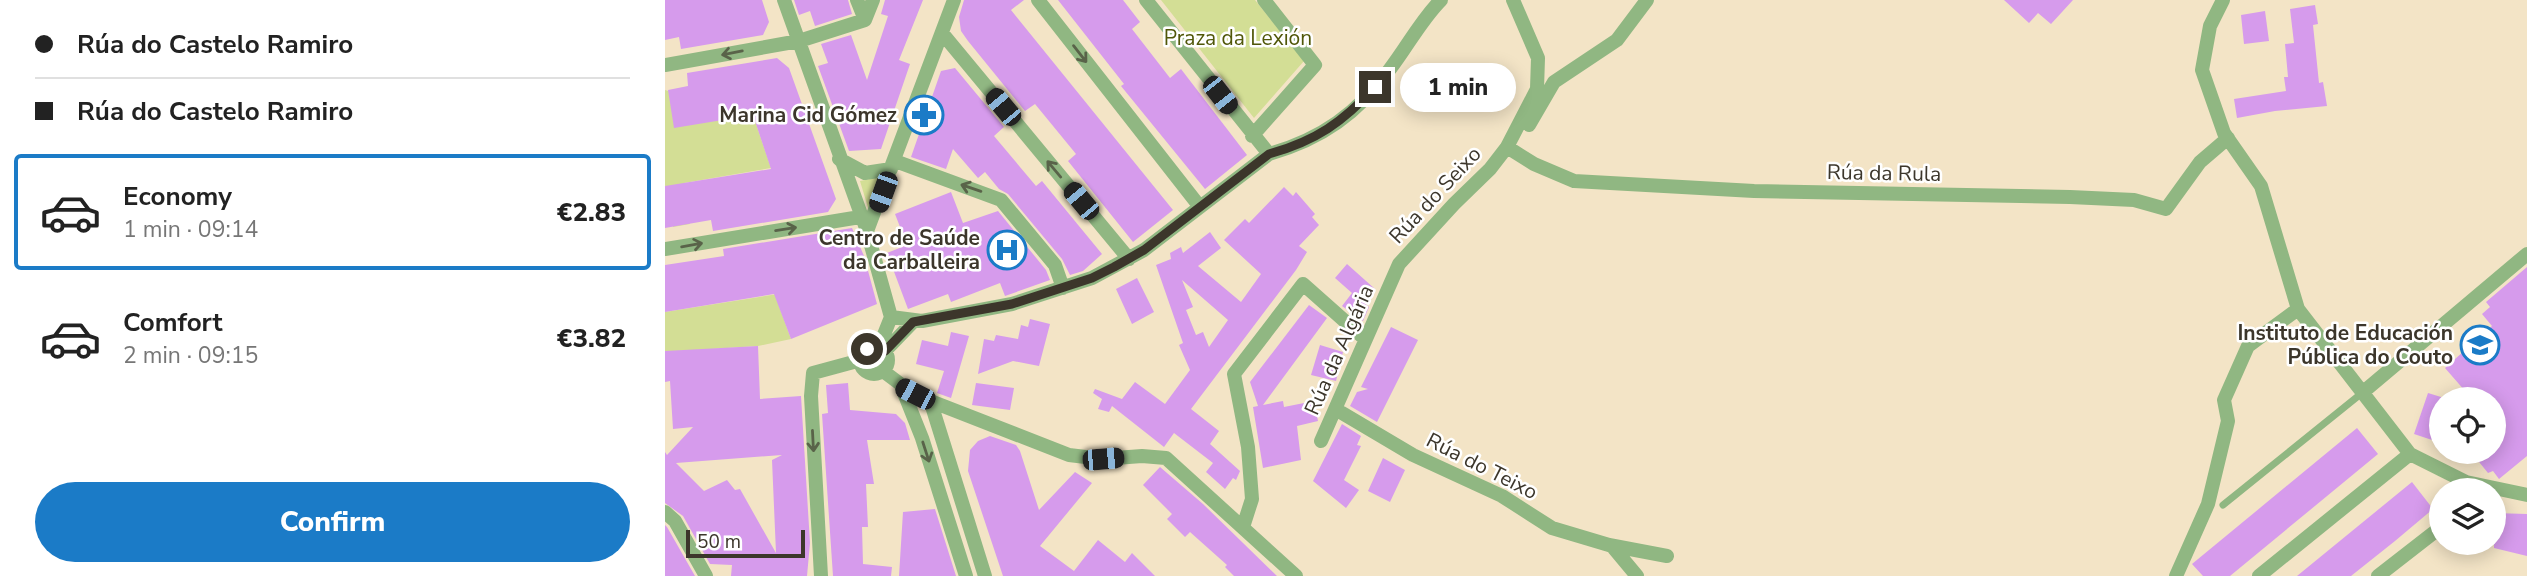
<!DOCTYPE html>
<meta charset="utf-8">
<style>
:root{--surface:#fff;--page:#f2f2f2;--text:#222;--muted:#767676;--line:#e0e0e0;--accent:#1b7bc7}
body{margin:0;font-family:"Nunito Sans",sans-serif;background:var(--page);color:var(--text);height:100vh;display:flex;flex-direction:column;font-size:26px;white-space:nowrap}
*{box-sizing:border-box;margin:0}
p{font-size:23px;color:var(--muted)}
.icon{flex:none;width:38px;height:38px;fill:none;stroke:currentColor;stroke-width:2;stroke-linecap:round;stroke-linejoin:round}
.map{position:relative;flex:1;overflow:hidden}
.details{display:flex;flex-direction:column;background:var(--surface);width:665px}
.details>*{flex:none}
.banner{display:grid;align-content:center;height:154px;padding:0 35px;background:var(--surface)}
.fabs{position:absolute;left:1764px;top:387px;display:grid;gap:14px}
.fabs a{display:grid;place-items:center;width:77px;height:77px;border-radius:50%;background:var(--surface);box-shadow:0 4px 18px #0003;font-size:35px}
.scale{position:absolute;left:21px;bottom:18px;width:119px;box-sizing:border-box;padding-left:7px;border:4px solid #3c362b;border-top:0;font-size:19px;line-height:24px;white-space:nowrap;color:#3c362b;-webkit-text-stroke:5px #fff;paint-order:stroke}
.end{position:absolute;width:32px;height:32px;margin:-16px;border:9px solid #3c362b;background:#fff;box-shadow:0 0 0 4px #fff}
.from{border-radius:50%}
.bubble{position:absolute;height:49px;border-radius:24px;background:var(--surface);box-shadow:0 4px 18px #0003;font-size:23px;font-weight:800;line-height:49px;text-align:center}
.car{position:absolute;width:21px;height:42px;margin:-21px -10px;border-radius:9px;box-shadow:0 0 5px 2px #0007;background:linear-gradient(#222 24%,#8ab4d8 0 40%,#222 0 76%,#8ab4d8 0 86%,#222 0)}
.banner b{display:flex;align-items:center;gap:24px;height:66px;font-size:26px}
.banner b+b{border-top:2px solid var(--line)}
.banner i{width:18px;height:18px;background:var(--text)}
ul{padding:0;list-style:none}
li{display:flex;align-items:center;gap:21px;height:116px;margin:0 14px 10px;padding:0 21px;border:4px solid transparent;border-radius:7px}
li div{flex:1}
li b{display:block;font-size:26px}
li em{font-style:normal;font-weight:800}
li.active{border-color:var(--accent)}
li>.icon{width:63px;height:63px;stroke-width:1.5}
.primary-button{display:flex;gap:14px;margin-top:auto;padding:14px 35px}
.primary-button a{flex:1;height:80px;border-radius:42px;background:var(--accent);color:#fff;font-size:28px;font-weight:800;line-height:80px;text-align:center}
main{display:flex;flex:1;min-height:0}
.map>svg:first-child{display:block}
</style>
<main>
<section class="details">
<div class="banner">
<b><i class="from"></i>Rúa do Castelo Ramiro</b>
<b><i></i>Rúa do Castelo Ramiro</b>
</div>
<ul>
<li class="active"><svg class="icon" aria-label="car" viewBox="0 0 24 24"><path d="M5 17H2v-5l4-1 3-4h7l3 4 3 1v5h-3M9 17h6M6 11h13"/><circle cx="7" cy="17" r="2"/><circle cx="17" cy="17" r="2"/></svg><div><b>Economy</b><p>1 min · 09:14</p></div><em>€2.83</em></li>
<li><svg class="icon" aria-label="car" viewBox="0 0 24 24"><path d="M5 17H2v-5l4-1 3-4h7l3 4 3 1v5h-3M9 17h6M6 11h13"/><circle cx="7" cy="17" r="2"/><circle cx="17" cy="17" r="2"/></svg><div><b>Comfort</b><p>2 min · 09:15</p></div><em>€3.82</em></li>
</ul>
<div class="primary-button"><a>Confirm</a></div>
</section>
<div class="map">
<svg width="1862" height="576" viewBox="0 0 1862 576">
<rect width="100%" height="100%" fill="#f3e4c6"/>
<path fill="#d3de95" d="M496,0H590L639,61L589,118Z
M0,90L88,115L106,168L19,183L25,224L8,227L0,185Z
M216,177L204,211L195,181Z
M119,293L113,303L126,339L93,346L0,352V312Z"/>
<path fill="#d69bec" fill-rule="evenodd" d="M0,0H97L104,22L98,35L16,49L14,37L0,40Z
M129,0H183L187,14L150,26L145,11L134,15Z
M220,0H258L234,60L245,64L216,149L184,151L153,66L163,63L156,44L186,35L202,80L223,16L216,14Z
M299,0H359L346,10L508,210L468,242L403,161L411,154L370,104L360,111L303,41L296,31L294,17Z
M393,0H458L475,22L467,29L505,78L516,69L582,155L540,189L456,86L459,84Z
M1339,0H1408L1386,24L1373,13L1364,23Z
M1650,5L1653,24L1648,25L1654,83L1658,82L1662,106L1610,111L1572,118L1569,99L1621,91L1619,77H1623L1620,44L1629,43L1625,9Z
M1600,11L1604,41L1579,44L1576,15Z
M112,58L124,68L171,199L163,212L48,231L46,220L0,228V186L106,169L88,115L9,128L3,90L23,86L22,73Z
M290,68L339,127L329,136L371,186L377,181L437,254L418,271L405,275L397,259L343,194L334,189L320,172L313,178L288,149L281,169L246,157L276,71Z
M619,187L628,196L631,192L650,214L647,217L654,225L634,246L642,252L631,270L526,409L554,431L545,444L575,471L571,480L568,478L560,489L541,472L548,463L509,433L499,447L447,406L444,412L433,409L437,399L428,393L430,389L457,399L470,382L500,404L525,370L514,345L518,343L491,265L506,259L505,253L516,247L518,253L545,232L556,248L533,266L576,302L596,274L559,240L580,219L584,223ZM517,280L563,320L544,347L538,332L531,335L521,310L528,307Z
M286,192L298,223L333,211L381,270L385,280L340,296L335,283L286,302L283,294L243,309L222,253L242,245L230,214Z
M187,228L199,256L212,304L126,339L109,294L0,312V265L59,256L58,249Z
M682,264L710,289L698,302L704,307L698,321L677,306L687,293L670,278Z
M1862,267V456L1834,479L1828,471L1823,473L1806,452H1829V399H1807L1780,368L1827,326L1817,314L1825,307L1821,302Z
M472,278L489,312L467,324L451,289Z
M644,305L662,318L598,405L618,401L619,407L649,401L653,421L632,426L636,460L598,468L588,407L593,406L585,382Z
M365,319L385,324L374,366L348,361L313,374L319,339L329,341L331,335L353,339L356,325L363,327Z
M726,327L753,340L712,422L685,406L692,392L703,389L696,387Z
M286,332L304,336L286,398L272,393L279,371L251,364L257,340L283,346Z
M655,345L678,352L671,381L646,375Z
M93,346L95,399L136,396L145,543L142,576H66L67,565L45,564L18,516L0,503V452L2,455L28,427L8,429L5,381L0,382V351ZM117,455L107,460L111,553L75,489L70,490L62,480L39,491L11,463Z
M183,383L185,410L231,414L240,423L245,440H202L209,484H201L203,527H197L198,564L227,567L226,576H168L157,414L163,413L161,385Z
M311,383L349,388L345,410L307,405Z
M1763,393L1776,397V443L1749,434Z
M677,424L696,436L692,445L696,446L679,480L694,490L681,508L648,481Z
M1692,428L1713,454L1565,576H1538L1527,564Z
M325,436L351,445L355,451L374,510L410,472L427,483L375,546L409,571L433,540L460,562L467,553L490,576H338L303,471L305,450L313,441Z
M718,458L740,470L725,502L703,491Z
M495,467L538,504L612,576H569L560,567L562,565L525,532L520,537L502,519L507,514L478,485Z
M1747,482L1768,509L1730,541L1686,576H1632Z
M270,509L291,576H234L238,512Z
M1829,513L1862,514V556L1829,548Z
M0,525L2,527L30,576H0Z"/>
<g fill="none" stroke-linecap="round" stroke-linejoin="round">
<path stroke="#90b782" stroke-width="7" d="M1558,505L1697,393"/>
<path stroke="#90b782" stroke-width="14" d="M119,0L202,231L226,317L214,347
M192,0L200,20
M373,0L535,207
M481,0L604,154
M848,0L873,58L872,89L842,147L869,164L909,181L1089,191L1405,197L1469,200L1501,209L1535,162L1563,138
M1558,0L1545,26L1537,70L1559,133L1596,186L1633,309L1745,454L1801,482L1862,495
M277,33L464,259
M0,65L134,41L200,20L208,0
M864,125L889,82L952,40L982,0
M587,136L650,65L599,0
M174,159L200,173L226,169
M230,161L336,200L390,265L398,288
M202,231L289,0
M0,249L195,217
M226,317L257,321L347,304L427,278L479,250L604,154C657,139 693,113 725,69C742,47 756,20 776,0
M195 360a14 14 0 1 1 28 0a14 14 0 1 1-28 0Z
M220,351L248,322
M218,371L250,395L404,455L437,459L477,456L501,458L631,576
M237,388L257,438L301,576
M1697,393L1862,254
M265,400L320,576
M672,410L748,455L837,496L887,528L944,545L1002,556
M656,441L734,264L789,204L825,169L842,147
M0,512L10,521L41,576
M578,527L587,499L583,447L569,374L638,284L700,339
M947,546L972,576
M156,576L146,396L148,373L196,360
M1511,576L1543,504L1563,421L1559,400L1583,346L1633,309
M1594,576L1745,454
M1713,576L1776,527"/>
</g>
<defs><path id="oneway-shaft" d="M-6 0H5M1.5-3L5.5 0L1.5 3" fill="none" stroke-width="1.6" stroke-linecap="round" stroke-linejoin="round" transform="scale(1.75)"/></defs>
<g stroke="#596349">
<use href="#oneway-shaft" transform="translate(67 53) rotate(169)"/>
<use href="#oneway-shaft" transform="translate(415 54) rotate(52)"/>
<use href="#oneway-shaft" transform="translate(389 169) rotate(-130)"/>
<use href="#oneway-shaft" transform="translate(306 188) rotate(-161)"/>
<use href="#oneway-shaft" transform="translate(121 229) rotate(-9)"/>
<use href="#oneway-shaft" transform="translate(27 245) rotate(-10)"/>
<use href="#oneway-shaft" transform="translate(148 441) rotate(87)"/>
<use href="#oneway-shaft" transform="translate(261 452) rotate(72)"/>
</g>
<g fill="none" stroke-linecap="round" stroke-linejoin="round">
<path stroke="#3c362b" stroke-width="9" d="M202,349L210,346L220,351L248,322L347,304L427,278L449,267L479,250L604,154C651,141 678,122 710,87"/>
</g>
<defs>
<symbol id="pharmacy-ring" viewBox="-11 -11 22 22"><circle r="9.5" fill="#fff" stroke="#1b7bc7" stroke-width="1.5"/><path d="M-2-6h4v4h4v4h-4v4h-4v-4h-4v-4h4Z" fill="#1b7bc7"/></symbol>
<symbol id="hospital-ring" viewBox="-11 -11 22 22"><circle r="9.5" fill="#fff" stroke="#1b7bc7" stroke-width="1.5"/><path d="M-5-5h3v3.5h4V-5h3V5h-3V1.5h-4V5h-3Z" fill="#1b7bc7"/></symbol>
<symbol id="school-ring" viewBox="-11 -11 22 22"><circle r="9.5" fill="#fff" stroke="#1b7bc7" stroke-width="1.5"/><path d="M0-5L7-2L0 1L-7-2ZM-4 1L0 2.5L4 1V4Q0 6-4 4Z" fill="#1b7bc7"/></symbol>
</defs>
<g fill-rule="evenodd">
<use href="#pharmacy-ring" x="237" y="93" width="44" height="44"/>
<use href="#hospital-ring" x="320" y="228" width="44" height="44"/>
<use href="#school-ring" x="1793" y="323" width="44" height="44"/>
</g>
<g text-anchor="middle" stroke-width="5" stroke-linejoin="round" paint-order="stroke">
<g font-size="21" fill="#505709" stroke="#fff">
<text x="573" y="45">Praza da Lexión</text>
</g>
<g font-size="21" font-weight="bold" fill="#3c362b" stroke="#fff" text-anchor="end">
<text x="232" y="122">Marina Cid Gómez</text>
<text x="315" y="245">Centro de Saúde<tspan x="315" dy="24">da Carballeira</tspan></text>
<text x="1788" y="340">Instituto de Educación<tspan x="1788" dy="24">Pública do Couto</tspan></text>
</g>
<g font-size="21" fill="#3c362b" stroke="#fff">
<text transform="translate(1219 173) rotate(1)" y="7">Rúa da Rula</text>
<text transform="translate(770 195) rotate(-47)" y="7">Rúa do Seixo</text>
<text transform="translate(674 350) rotate(-66)" y="7">Rúa da Algária</text>
<text transform="translate(817 466) rotate(27)" y="7">Rúa do Teixo</text>
</g>
</g>
</svg>
<div class="fabs">
<a><svg class="icon" aria-label="locate" viewBox="0 0 24 24"><circle cx="12" cy="12" r="6"/><path d="M12 2v4M12 18v4M2 12h4M18 12h4"/></svg></a>
<a><svg class="icon" aria-label="layers" viewBox="0 0 24 24"><path d="M12 4l9 5-9 5-9-5zM3 14l9 5 9-5"/></svg></a>
</div>
<div class="scale">50 m</div>
<i class="end from" style="left:202px;top:349px"></i>
<i class="end" style="left:710px;top:87px"></i>
<div class="bubble" style="left:735px;top:63px;width:116px">1 min</div>
<i class="car" style="left:555px;top:95px;rotate:142deg"></i>
<i class="car" style="left:338px;top:107px;rotate:320deg"></i>
<i class="car" style="left:218px;top:192px;rotate:200deg"></i>
<i class="car" style="left:416px;top:201px;rotate:320deg"></i>
<i class="car" style="left:250px;top:394px;rotate:297deg"></i>
<i class="car" style="left:438px;top:459px;rotate:85deg"></i>
</div>
</main>
